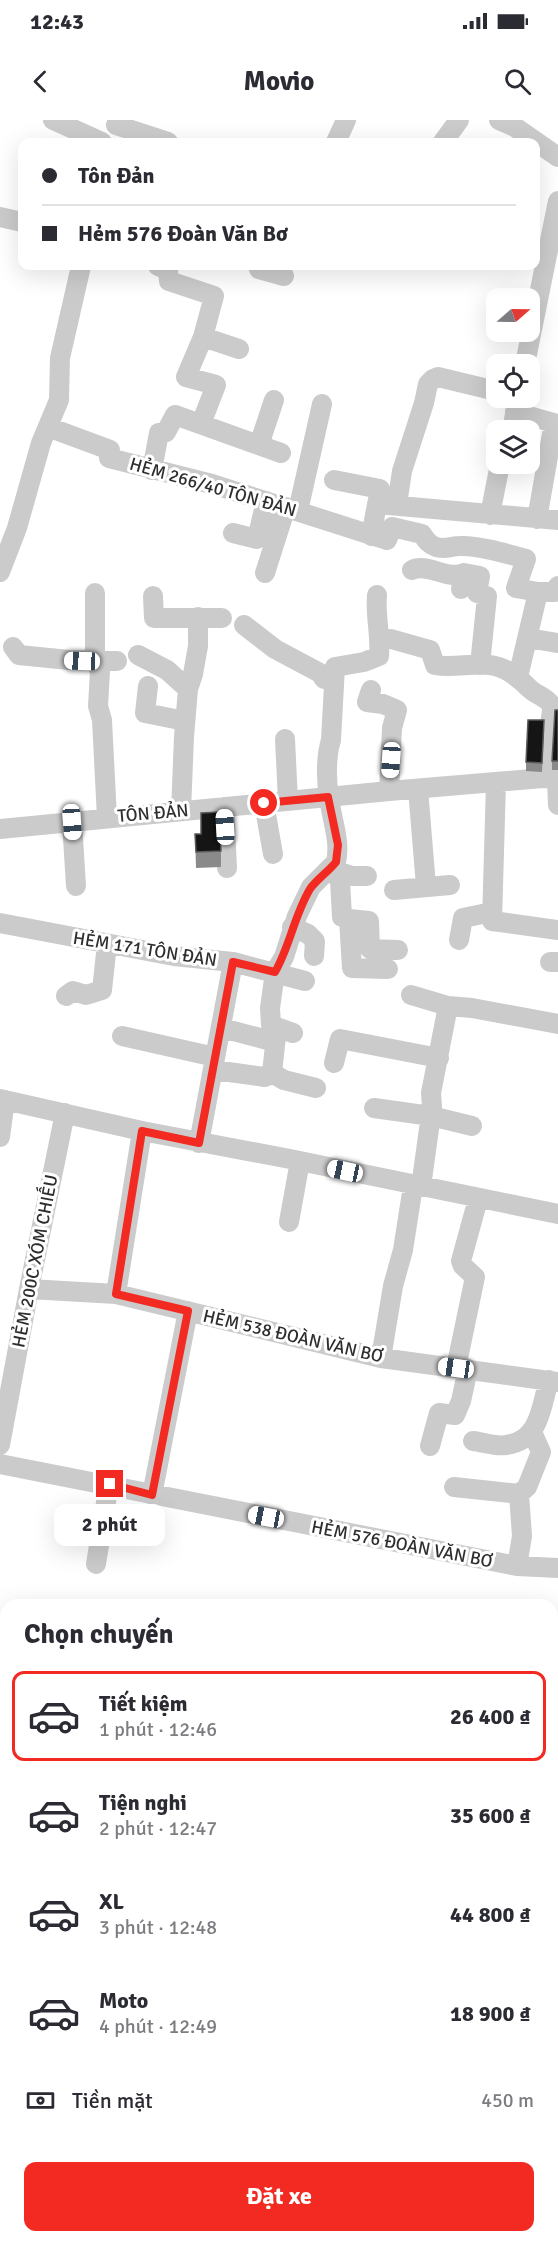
<!DOCTYPE html>
<html lang="vi">
<meta charset="utf-8">
<style>
:root{--surface:#fff;--page:#f2f2f3;--text:#2b2b33;--muted:#7c7c81;--line:#e1e1e2;--accent:#f32a22}
body{margin:0;font-family:Signika,sans-serif;background:var(--page);color:var(--text);height:100vh;display:flex;flex-direction:column;font-size:22px;white-space:nowrap}
*{box-sizing:border-box;margin:0}
p{font-size:20px;color:var(--muted)}
.icon{flex:none;width:33px;height:33px;fill:none;stroke:currentColor;stroke-width:2;stroke-linecap:round;stroke-linejoin:round}
.map{position:relative;flex:1;overflow:hidden}
.drawer{position:absolute;left:0px;top:1479px;width:558px;height:644px;display:flex;flex-direction:column;background:var(--surface);border-radius:18px 18px 0 0;box-shadow:0 6px 24px #0002}
.drawer>*{flex:none}
.hud{position:absolute;left:18px;top:18px;width:522px;height:132px;border-radius:12px;box-shadow:0 6px 24px #0002;display:grid;align-content:center;height:132px;padding:0 24px;background:var(--surface)}
.needle{width:39px;rotate:70deg}
.buttons{position:absolute;left:486px;top:168px;display:grid;gap:12px}
.buttons a{display:grid;place-items:center;width:54px;height:54px;border-radius:12px;background:var(--surface);box-shadow:0 6px 24px #0002;font-size:30px}
.end{position:absolute;width:27px;height:27px;margin:-14px;border:8px solid #f32a22;background:#fff;box-shadow:0 0 0 3px #fff}
.from{border-radius:50%}
.bubble{position:absolute;height:42px;border-radius:12px;background:var(--surface);box-shadow:0 6px 24px #0002;font-size:20px;font-weight:700;line-height:42px;text-align:center}
.car{position:absolute;width:18px;height:36px;margin:-18px -9px;border-radius:8px;box-shadow:0 0 4px 2px #0007;background:linear-gradient(#fff 24%,#345 0 40%,#fff 0 76%,#345 0 86%,#fff 0)}
.hud b{display:flex;align-items:center;gap:21px;height:57px;font-size:22px}
.hud b+b{border-top:2px solid var(--line)}
.hud i{width:15px;height:15px;background:var(--text)}
ul{padding:0;list-style:none}
li{display:flex;align-items:center;gap:18px;height:90px;margin:0 12px 9px;padding:0 12px;border:3px solid transparent;border-radius:12px}
li div{flex:1}
li b{display:block;font-size:22px}
li em{font-style:normal;font-weight:700}
li.active{border-color:var(--accent)}
li>.icon{width:54px;height:54px;stroke-width:1.5}
h2{padding:0 24px;font-size:27px;line-height:72px}
.pay{display:flex;align-items:center;gap:15px;height:66px;padding:0 24px;font-size:22px}
.pay p{margin-inline-start:auto}
.cta{display:flex;gap:12px;margin-top:auto;padding:12px 24px}
.cta a{flex:1;height:69px;border-radius:12px;background:var(--accent);color:#fff;font-size:24px;font-weight:700;line-height:69px;text-align:center}
.status{display:flex;justify-content:space-between;align-items:center;height:42px;padding:0 30px;background:var(--surface);direction:ltr}
.status svg{height:16px;fill:currentColor}
header{display:flex;justify-content:space-between;align-items:center;height:78px;padding:0 24px;background:var(--surface);font-size:27px;font-weight:700}
.map>svg:first-child{display:block}
</style>
<div class="status"><b>12:43</b><svg viewBox="0 0 49 12"><path d="M0 12V9h3v3zM5 12V6h3v6zM10 12V3h3v9zM15 12V0h3v12zM26 1h20v11H26zM47 4h2v5h-2z"/></svg></div>
<header><svg class="icon" aria-label="back" viewBox="0 0 24 24"><path d="M15 5l-7 7 7 7"/></svg>Movio<svg class="icon" aria-label="search" viewBox="0 0 24 24"><circle cx="10" cy="10" r="6"/><path d="M15 15l6 6"/></svg></header>
<div class="map">
<svg width="558" height="2122" viewBox="0 0 558 2122">
<rect width="100%" height="100%" fill="#fff"/>
<g fill="none" stroke-linecap="round" stroke-linejoin="round">
<path stroke="#cbcbcb" stroke-width="20" d="M53,0L102,22
M499,0L515,7L558,37
M116,5L168,22
M336,22L346,0
M443,22L459,0
M0,97L22,102
M158,146L168,150L169,161L214,176L203,217L239,229
M258,146L259,149L284,156
M525,244L558,81
M515,292L554,303L537,399
M201,304L216,265L186,257L203,217
M48,307L110,330L109,338L212,364L387,420L392,407L422,414C426,420 428,424 436,427C445,430 451,426 460,426C478,425 508,434 526,439L516,468L538,472
M512,310L518,278
M259,325L274,280
M152,350L159,313L166,312L175,295L281,333
M334,360L380,369L371,416
M377,384L558,400
M397,385L402,351L424,283L428,264L433,259L438,257L496,271
M298,391L322,284
M490,395L500,344
M233,413L257,419L266,381
M412,450C427,442 448,461 464,453
M0,452L17,408L41,323L59,280L60,238L81,146
M265,453L286,387
M461,469L464,453L480,456L477,473L487,476L480,545
M95,473V541L100,551L98,586L102,600L107,698
M153,476L154,498H222
M244,505L275,529L320,553L324,559L334,561
M528,518L557,523
M391,519L430,530L435,545C455,549 476,541 495,546C509,549 520,559 530,569C536,575 547,577 551,585C553,589 544,648 543,658
M13,527L19,535L69,540L117,541
M138,535L167,550L188,569
M518,557L538,472H555L558,466
M148,566L145,593L185,601
M371,570L367,582L383,584L397,590L392,608L389,671
M285,619L288,681
M557,659L558,685
M496,663L492,801L558,810
M418,669L426,766
M264,683L273,734
M224,687L227,748
M181,691L184,617L188,569L193,554L198,526V497
M72,702L76,766
M0,709L389,671L543,658L558,659
M330,749L340,760L342,797L349,799L352,848L388,849
M330,749L352,756H367
M394,770L450,765
M349,799L369,801L370,829L398,830
M0,803L174,836L233,842L305,861
M292,807L308,814L315,821L314,836
M459,820L463,798L492,792
M550,842H558
M411,875L448,886L472,888L558,904
M66,876L73,871L86,875L102,870L107,824
M277,907L272,953L284,960L316,968
M222,908L275,922
M293,913L271,905L270,888L275,852L284,837L297,796L311,767L336,742C341,720 331,699 329,676C326,659 326,636 331,620L335,547L364,542L379,536C381,515 375,496 377,475
M122,916L215,937
M334,943L340,919L439,938
M214,950L265,957
M0,979L142,1011L290,1039L558,1094
M374,988L431,996L472,1006
M0,1017L5,980
M199,1023L233,842
M421,1067L432,987L431,973L448,886
M289,1102L300,1041
M29,1169L116,1174L381,1238L558,1262
M116,1174L142,1011
M381,1238L393,1166L403,1130L413,1066
M456,1248L475,1157L463,1146L461,1141L478,1079
M473,1321C483,1322 496,1327 506,1325C540,1321 541,1287 549,1260
M0,1325L29,1169L65,993
M430,1326L439,1293L455,1295L461,1281L468,1249
M0,1344L517,1446L558,1448
M454,1367L519,1374L522,1416L517,1446
M519,1374L527,1367L541,1332L532,1312
M152,1375L188,1191
M96,1444L109,1364
M0,1533L6,1535
M552,1635L558,1636
M0,1639L6,1641
M552,1682L558,1661
M0,1762L6,1763
M552,1770L558,1771
M0,1826L6,1827
M0,1874L6,1875
M552,1918L558,1919
M0,1930L6,1931
M552,2053L558,2054
M391,2116L412,2122
M185,2118L202,2116
M478,2118L497,2122
M63,2122L65,2116
M138,2122L152,2116
M261,2122V2116
M318,2122L319,2116"/>
</g>
<path fill="#8a8a8a" d="M558,590V650H552V641Z
M544,609L542,652L526,651V642Z
M201,693L221,731V747L196,748L195,714H201Z
M0,1703L6,1704V1734L0,1733Z
M0,1772L6,1773V1803L0,1801Z
M0,1811L6,1812V1826L0,1824Z"/>
<path fill="#5b5b5b" d="M5,1664V1668L0,1688V1683Z"/>
<path fill="#151515" stroke="#5b5b5b" stroke-width="1.5" d="M555,590H558V641H552Z
M528,600H544L542,643L526,642Z
M219,692L221,731L196,732L195,714H201V693Z
M0,1662L5,1664L0,1683Z
M0,1703L6,1704V1722L0,1720Z
M0,1772L6,1773V1794L0,1792Z
M0,1811L6,1812V1821L0,1820Z"/>
<g fill="none" stroke-linecap="round" stroke-linejoin="round">
<path stroke="#f32a22" stroke-width="8" d="M110,1364L152,1375L188,1191L116,1174L142,1011L199,1023L233,842L275,852C290,826 294,796 310,769C317,759 328,752 336,742L338,725L328,677L264,683"/>
</g>
<g text-anchor="middle" stroke-width="6" stroke-linejoin="round" paint-order="stroke">
<g font-size="18" fill="#2e2e2e" stroke="#fff">
<text transform="translate(213 367) rotate(16)" y="6">HẺM 266/40 TÔN ĐẢN</text>
<text transform="translate(153 693) rotate(-5)" y="6">TÔN ĐẢN</text>
<text transform="translate(145 829) rotate(9)" y="6">HẺM 171 TÔN ĐẢN</text>
<text transform="translate(35 1141) rotate(-79)" y="6">HẺM 200C XÓM CHIẾU</text>
<text transform="translate(293 1216) rotate(13)" y="6">HẺM 538 ĐOÀN VĂN BƠ</text>
<text transform="translate(402 1424) rotate(11)" y="6">HẺM 576 ĐOÀN VĂN BƠ</text>
</g>
</g>
</svg>
<div class="buttons">
<a><svg class="needle" viewBox="-14 -14 28 28"><path d="M0-13l5 13h-10z" fill="#e53935"/><path d="M0 13l5-13h-10z" fill="#7c7c81"/></svg></a>
<a><svg class="icon" aria-label="locate" viewBox="0 0 24 24"><circle cx="12" cy="12" r="6"/><path d="M12 2v4M12 18v4M2 12h4M18 12h4"/></svg></a>
<a><svg class="icon" aria-label="layers" viewBox="0 0 24 24"><path d="M12 4l9 5-9 5-9-5zM3 14l9 5 9-5"/></svg></a>
</div>
<i class="end from" style="left:264px;top:683px"></i>
<i class="end" style="left:110px;top:1364px"></i>
<div class="bubble" style="left:54px;top:1384px;width:111px">2 phút</div>
<i class="car" style="left:82px;top:541px;rotate:272deg"></i>
<i class="car" style="left:391px;top:640px;rotate:184deg"></i>
<i class="car" style="left:72px;top:702px;rotate:176deg"></i>
<i class="car" style="left:225px;top:707px;rotate:357deg"></i>
<i class="car" style="left:345px;top:1051px;rotate:282deg"></i>
<i class="car" style="left:456px;top:1248px;rotate:278deg"></i>
<i class="car" style="left:266px;top:1397px;rotate:281deg"></i>
<div class="hud">
<b><i class="from"></i>Tôn Đản</b>
<b><i></i>Hẻm 576 Đoàn Văn Bơ</b>
</div>
<section class="drawer">
<h2>Chọn chuyến</h2>
<ul>
<li class="active"><svg class="icon" aria-label="car" viewBox="0 0 24 24"><path d="M5 17H2v-5l4-1 3-4h7l3 4 3 1v5h-3M9 17h6M6 11h13"/><circle cx="7" cy="17" r="2"/><circle cx="17" cy="17" r="2"/></svg><div><b>Tiết kiệm</b><p>1 phút · 12:46</p></div><em>26 400 ₫</em></li>
<li><svg class="icon" aria-label="car" viewBox="0 0 24 24"><path d="M5 17H2v-5l4-1 3-4h7l3 4 3 1v5h-3M9 17h6M6 11h13"/><circle cx="7" cy="17" r="2"/><circle cx="17" cy="17" r="2"/></svg><div><b>Tiện nghi</b><p>2 phút · 12:47</p></div><em>35 600 ₫</em></li>
<li><svg class="icon" aria-label="car" viewBox="0 0 24 24"><path d="M5 17H2v-5l4-1 3-4h7l3 4 3 1v5h-3M9 17h6M6 11h13"/><circle cx="7" cy="17" r="2"/><circle cx="17" cy="17" r="2"/></svg><div><b>XL</b><p>3 phút · 12:48</p></div><em>44 800 ₫</em></li>
<li><svg class="icon" aria-label="car" viewBox="0 0 24 24"><path d="M5 17H2v-5l4-1 3-4h7l3 4 3 1v5h-3M9 17h6M6 11h13"/><circle cx="7" cy="17" r="2"/><circle cx="17" cy="17" r="2"/></svg><div><b>Moto</b><p>4 phút · 12:49</p></div><em>18 900 ₫</em></li>
</ul>
<div class="pay"><svg class="icon" aria-label="cash" viewBox="0 0 24 24"><path d="M3 7h18v10H3z"/><circle cx="12" cy="12" r="2"/></svg>Tiền mặt<p>450 m</p></div>
<div class="cta"><a>Đặt xe</a></div>
</section>
</div>
